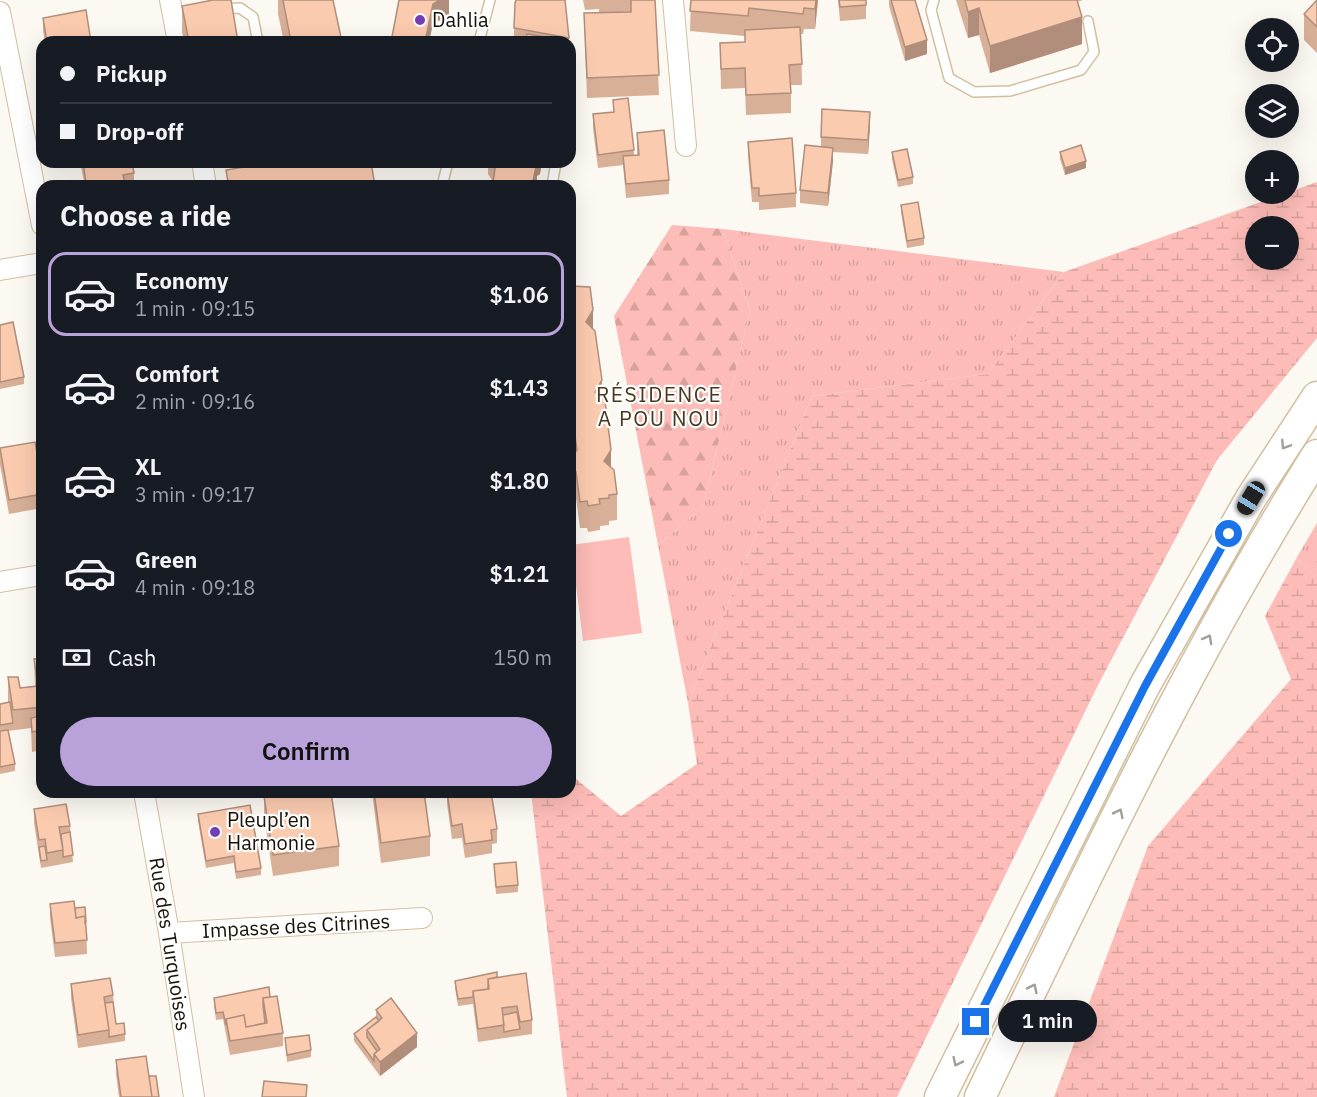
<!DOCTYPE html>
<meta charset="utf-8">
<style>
:root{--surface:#171b24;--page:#242831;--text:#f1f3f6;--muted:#9ea1a6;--line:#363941;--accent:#b9a2d9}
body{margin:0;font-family:"IBM Plex Sans",sans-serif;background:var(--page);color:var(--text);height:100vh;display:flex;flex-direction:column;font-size:22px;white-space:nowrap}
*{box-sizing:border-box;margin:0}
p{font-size:20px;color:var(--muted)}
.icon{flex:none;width:33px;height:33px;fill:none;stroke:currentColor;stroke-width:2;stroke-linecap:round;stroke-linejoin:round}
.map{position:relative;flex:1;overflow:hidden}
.drawer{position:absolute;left:36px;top:180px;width:540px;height:618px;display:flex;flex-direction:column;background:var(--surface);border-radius:18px;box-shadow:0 6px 24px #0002}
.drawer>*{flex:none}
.guide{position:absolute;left:36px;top:36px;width:540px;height:132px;border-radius:18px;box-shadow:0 6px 24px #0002;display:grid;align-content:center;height:132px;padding:0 24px;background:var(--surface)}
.controls{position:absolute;left:1245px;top:18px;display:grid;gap:12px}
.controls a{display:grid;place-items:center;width:54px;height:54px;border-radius:50%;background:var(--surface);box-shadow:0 6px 24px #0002;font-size:30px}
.end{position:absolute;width:27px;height:27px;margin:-14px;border:8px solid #1a73e8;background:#fff;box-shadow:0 0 0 3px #fff}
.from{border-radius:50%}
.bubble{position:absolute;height:42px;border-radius:21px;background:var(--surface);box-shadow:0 6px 24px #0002;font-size:20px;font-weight:600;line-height:42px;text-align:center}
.car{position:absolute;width:18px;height:36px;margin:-18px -9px;border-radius:8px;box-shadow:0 0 4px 2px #0007;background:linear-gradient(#222 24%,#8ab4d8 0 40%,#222 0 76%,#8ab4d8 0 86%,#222 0)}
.guide b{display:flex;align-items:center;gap:21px;height:57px;font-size:22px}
.guide b+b{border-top:2px solid var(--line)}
.guide i{width:15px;height:15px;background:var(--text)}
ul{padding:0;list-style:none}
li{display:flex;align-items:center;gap:18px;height:84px;margin:0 12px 9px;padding:0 12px;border:3px solid transparent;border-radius:18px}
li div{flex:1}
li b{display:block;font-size:22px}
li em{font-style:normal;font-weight:600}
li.current{border-color:var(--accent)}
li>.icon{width:54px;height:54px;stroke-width:1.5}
h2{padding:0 24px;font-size:27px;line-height:72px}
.pay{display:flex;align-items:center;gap:15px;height:66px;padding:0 24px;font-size:22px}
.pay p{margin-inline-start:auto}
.button{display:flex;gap:12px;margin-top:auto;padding:12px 24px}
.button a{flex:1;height:69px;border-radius:36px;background:var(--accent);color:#111;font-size:24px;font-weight:600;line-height:69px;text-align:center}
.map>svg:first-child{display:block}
</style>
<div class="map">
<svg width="1317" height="1097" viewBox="0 0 1317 1097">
<defs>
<pattern id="grass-tufts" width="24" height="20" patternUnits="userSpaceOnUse" patternTransform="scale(1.5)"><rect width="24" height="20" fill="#fdbcb7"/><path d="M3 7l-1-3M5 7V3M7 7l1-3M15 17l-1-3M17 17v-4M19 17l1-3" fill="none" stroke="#d8a19c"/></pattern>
<pattern id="forest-firs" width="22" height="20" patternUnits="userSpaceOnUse" patternTransform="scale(1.5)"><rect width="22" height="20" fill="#fdbcb7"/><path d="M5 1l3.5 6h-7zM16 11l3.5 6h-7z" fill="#d8a19c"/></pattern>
<pattern id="wetland-marsh" width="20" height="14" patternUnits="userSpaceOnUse" patternTransform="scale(1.5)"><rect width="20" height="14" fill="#fdbcb7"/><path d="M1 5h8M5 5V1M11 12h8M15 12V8" fill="none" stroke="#d8a19c"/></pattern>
</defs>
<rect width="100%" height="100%" fill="#fcf8f2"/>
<path fill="url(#grass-tufts)" d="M723,229L1064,272L988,374L812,396L688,703L658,545L703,507L750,311Z
M1317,523V577L1296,559Z"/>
<path fill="url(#forest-firs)" d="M672,225L723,229L750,311L703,507L658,545L614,316Z"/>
<path fill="url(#wetland-marsh)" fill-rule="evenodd" d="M1317,182V338L1217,460L1098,685L897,1097H567L531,792H570V774L621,816L697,764L688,703L812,396L988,374L1064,272ZM1256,226H1288V260H1256Z
M1296,559L1317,577V1097H1054L1148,846L1291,679L1265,616Z"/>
<path fill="#fdbcb7" d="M629,537L642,633L583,641L571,545Z"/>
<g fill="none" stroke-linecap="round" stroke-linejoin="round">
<defs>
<path id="service" d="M934,0L931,10L949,78L974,92L1010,91L1081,70L1094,52L1088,21
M221,9L240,8L253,17L258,42
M479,42L490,0
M442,186L448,162
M552,186L556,162"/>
<path id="minor" d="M170,0L178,42
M673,0L686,146
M0,12L42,225
M202,162L206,186
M0,270L42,263
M0,582L42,575
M144,792L169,933L194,1097
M169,933L422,918"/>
<path id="primary" d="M940,1097L1145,685L1251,498L1317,397
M980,1097C1085,879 1188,660 1317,455"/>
</defs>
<use href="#service" stroke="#d2bfa1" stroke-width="12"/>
<use href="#minor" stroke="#d2bfa1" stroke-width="22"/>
<use href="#primary" stroke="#d2bfa1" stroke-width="33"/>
<use href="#service" stroke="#fff" stroke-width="9"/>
<use href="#minor" stroke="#fff" stroke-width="20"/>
<use href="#primary" stroke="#fff" stroke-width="30"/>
</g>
<path fill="#d8af97" d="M278,0H333L342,42H284L278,14Z
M583,0H655L659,95L587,98L584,13H599V9L585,10Z
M691,0H818L815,29H804L803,34H801L802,85H791V113L746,115L745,88L721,89L720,43L745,42V36L690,31Z
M838,0H866V19L840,21Z
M889,0H915L927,54L905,61L889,6Z
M956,0H1083L1077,2L1082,44L990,73L979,35L968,38Z
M1317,0V53L1304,40V14Z
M182,6L238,42H184L182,32Z
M43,18L91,42H45L43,31Z
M514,28L569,38V42H514Z
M613,100L634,150V155H637V133L669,180V194L626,198L623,165L598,168L593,128V114L613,112Z
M870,126L868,154L833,152V161L828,206L800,203V190L821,146V137Z
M748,142L796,193V207L759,210V202H752L748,156Z
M892,152L913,177V184L898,187L892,159Z
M1060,152L1086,168L1065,175L1060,159Z
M80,162H132L134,173V186H85Z
M488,162H542L540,174L537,176V186L493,182L488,174Z
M901,205L924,238V245L907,248L901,212Z
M570,281L571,286L593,328L611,468L617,494V520L609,521V525L600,526V530L588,532L587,528H580L576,498L570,495V459L574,454L571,435L570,434Z
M0,325L24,377V384L0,389Z
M0,448L42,478V508L9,514L0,465Z
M42,658V750L32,752L31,728L8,731L15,764V771L0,774V704L8,702V677L20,688L35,686L34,659Z
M372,792H424L430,836V856L381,863Z
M447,792L497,829V843L492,844V853L465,858L462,838L452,839L447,804Z
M264,796L339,846V866L273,876L264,816Z
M34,809L70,826L73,862L41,868L34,823Z
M198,814L261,868V875L236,879L234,863L206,868L198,821Z
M494,864L518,885V892L496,894Z
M50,904L75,908L86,922L87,954L55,957L50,918Z
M497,977L532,1020V1034L478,1042L473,1004L458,1006L455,988V981Z
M71,984L113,995L116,1024L125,1034V1041L78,1048L71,998Z
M270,997L283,1033V1046L230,1055L223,1019L216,1020L214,1005V998Z
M376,1010L417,1047L380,1076L354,1041V1034L376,1017Z
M285,1038L311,1050V1057L287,1062Z
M116,1060L149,1076L159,1097H119L116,1074Z"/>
<path fill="#b08e7b" d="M440,0H449V15L433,24L429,42H425L433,4Z
M816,0H818L815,29V9Z
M979,8V35L968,38V12Z
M1082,17V44L990,73V46Z
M927,40V54L905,61V47Z
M870,112V126L868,154V140Z
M833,148V161L828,206V193Z
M1086,161V168L1065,175V168Z
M532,162H542L540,174L537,176V186H532Z
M593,310V337L586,322Z
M602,380V406L595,392Z
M611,450V476L604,461Z
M417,1033V1047L380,1076V1062Z"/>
<path fill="#fbcbb0" stroke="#b08e7b" stroke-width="1.5" d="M213,0H231L238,42H189L182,6Z
M283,0H333L342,42H291Z
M399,0H440L433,4L425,42H391Z
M516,0H565L569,38L514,28L515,3Z
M631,0H655L659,75L587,78L584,13L631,12Z
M691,0H816L815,9L804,8L803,14L749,8L748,16L690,11Z
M839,0H866V5L840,7Z
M891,0H915L927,40L905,47Z
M965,0H1077L1082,17L990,46L979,8L968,12Z
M1317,0V27L1304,14Z
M86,10L91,42H47L43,18Z
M800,27L802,64L789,65L791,93L746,95L745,68L721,69L720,43L745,42V30Z
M527,34L546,37L545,42H518L519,37L526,39Z
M628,98L634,150L598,155L593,114L614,112L613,100Z
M822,109L870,112L868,140L821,137Z
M664,130L669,180L626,184L623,156L639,155L637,133Z
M792,138L796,193L759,196V188H752L748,142Z
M805,145L833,148L828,193L800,190Z
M1081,145L1086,161L1065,168L1060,152Z
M907,149L913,177L898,180L892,152Z
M83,162H132L134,173L123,175L125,183L108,186H101L100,181L86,183Z
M273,162H371L375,186H219L218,183L228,182L226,170Z
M496,162H537L532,186H488L493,182Z
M918,202L924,238L907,241L901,205Z
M570,281L571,286L590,287L593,310L586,322L595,331L602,380L595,392L605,401L611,450L604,461L614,470L617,494L609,495V498L599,499L600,504L588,506L587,501L580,502L576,472L570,469V459L577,450L571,409L570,408Z
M13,322L24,377L0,382V325Z
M35,442L42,478V494L9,500L0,448Z
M42,658V707L13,710L8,677H18L20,688L38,686L34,659Z
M10,702L13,723L0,725V704Z
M42,716V730L32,732L31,718Z
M8,730L15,764L0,767V731Z
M291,792H331L339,846L273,855L264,796Z
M374,792H424L430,836L381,843Z
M447,792H491L497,829L491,830L492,840L465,844L462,824L452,826Z
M66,804L70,826L59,827L63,850L47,853L45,839L39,840L34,809Z
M250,805L261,868L236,872L234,856L206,861L198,814Z
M70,832L73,855L63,857V850L61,834Z
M45,846L47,860L41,861L39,847Z
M516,862L518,885L496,887L494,864Z
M74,901L76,918L85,916L87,940L55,943L50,904Z
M85,907L86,922L85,923V916L76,918L75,908Z
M497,972V977L488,979V989L473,991V997L458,999L455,981Z
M526,973L532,1020L520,1022L517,1006L502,1008L504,1025L478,1029L473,991L489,989L488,979Z
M110,978L113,995L104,997L109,1030L78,1035L71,984Z
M269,987L270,997L263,998V1005L265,1023L246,1027L244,1015L226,1019V1025L223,1012L216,1013L214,998Z
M277,996L283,1033L230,1041L226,1019L244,1015L246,1027L267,1023L263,998Z
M391,998L417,1033L380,1062L374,1054L380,1049L367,1030L382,1018L376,1010Z
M113,1002L116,1024L124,1023L125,1034L109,1037V1030L105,1003Z
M517,1012L520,1029L504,1032L503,1015Z
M376,1017L379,1021L367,1030V1037L377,1051L374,1054V1061L354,1034Z
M309,1035L311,1050L287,1055L285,1038Z
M146,1056L152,1097H121L116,1060Z
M149,1076H156L159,1097H152Z
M264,1081L307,1085L306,1097H262Z"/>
<defs><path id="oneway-chevron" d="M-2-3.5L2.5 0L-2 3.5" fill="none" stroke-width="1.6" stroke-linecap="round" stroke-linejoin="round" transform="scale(1.5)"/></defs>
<g stroke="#a2a09b">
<use href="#oneway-chevron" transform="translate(1285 445) rotate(123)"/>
<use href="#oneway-chevron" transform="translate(1208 639) rotate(-61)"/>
<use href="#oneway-chevron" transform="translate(1119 813) rotate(-64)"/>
<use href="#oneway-chevron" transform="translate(1033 988) rotate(-64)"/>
<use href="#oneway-chevron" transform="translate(957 1062) rotate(116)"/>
</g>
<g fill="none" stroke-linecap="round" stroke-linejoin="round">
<path stroke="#1a73e8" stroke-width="8" d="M976,1022L1145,686L1229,534"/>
</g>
<g fill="#743fb5" stroke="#fff" stroke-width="2">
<circle cx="420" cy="20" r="6"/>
<circle cx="215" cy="832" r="6"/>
</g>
<g text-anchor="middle" stroke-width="4.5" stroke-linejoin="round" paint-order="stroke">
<g font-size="20" fill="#171106" stroke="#fff" text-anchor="start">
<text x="432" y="27">Dahlia</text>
<text x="227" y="827">Pleupl’en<tspan x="227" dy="23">Harmonie</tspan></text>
</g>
<g font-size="20" fill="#171106" stroke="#fff">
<text transform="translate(296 926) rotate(-3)" y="7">Impasse des Citrines</text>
<text transform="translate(170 944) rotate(81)" y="7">Rue des Turquoises</text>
</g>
<g font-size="21" letter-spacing="1.5" fill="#48381e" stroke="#fff">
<text x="659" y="402">RÉSIDENCE<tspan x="659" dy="24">A POU NOU</tspan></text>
</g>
</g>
</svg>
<div class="controls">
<a><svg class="icon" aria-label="locate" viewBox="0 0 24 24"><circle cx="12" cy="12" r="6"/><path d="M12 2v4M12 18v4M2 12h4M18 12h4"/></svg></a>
<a><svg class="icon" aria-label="layers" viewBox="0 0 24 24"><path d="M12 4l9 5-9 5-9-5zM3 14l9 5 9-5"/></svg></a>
<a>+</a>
<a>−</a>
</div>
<i class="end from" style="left:1229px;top:534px"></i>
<i class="end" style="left:976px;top:1022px"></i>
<div class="bubble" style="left:998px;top:1000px;width:99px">1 min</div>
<i class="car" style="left:1251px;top:498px;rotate:211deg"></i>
<div class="guide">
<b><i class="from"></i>Pickup</b>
<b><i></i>Drop-off</b>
</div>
<section class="drawer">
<h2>Choose a ride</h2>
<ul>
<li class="current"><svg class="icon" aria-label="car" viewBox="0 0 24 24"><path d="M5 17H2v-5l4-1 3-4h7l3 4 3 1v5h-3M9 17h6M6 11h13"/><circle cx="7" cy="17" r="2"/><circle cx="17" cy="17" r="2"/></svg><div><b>Economy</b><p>1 min · 09:15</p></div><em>$1.06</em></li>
<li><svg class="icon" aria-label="car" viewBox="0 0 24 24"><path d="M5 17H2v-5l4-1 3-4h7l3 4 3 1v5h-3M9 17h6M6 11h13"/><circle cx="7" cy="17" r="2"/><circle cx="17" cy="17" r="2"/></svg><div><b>Comfort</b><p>2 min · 09:16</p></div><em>$1.43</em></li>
<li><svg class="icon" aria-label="car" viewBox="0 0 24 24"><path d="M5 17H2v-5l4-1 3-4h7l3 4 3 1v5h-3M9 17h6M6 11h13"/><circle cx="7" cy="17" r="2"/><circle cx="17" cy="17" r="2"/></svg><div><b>XL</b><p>3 min · 09:17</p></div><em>$1.80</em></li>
<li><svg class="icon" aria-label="car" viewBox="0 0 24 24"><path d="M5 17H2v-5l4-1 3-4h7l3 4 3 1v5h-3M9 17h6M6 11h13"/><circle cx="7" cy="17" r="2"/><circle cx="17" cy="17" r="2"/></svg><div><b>Green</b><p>4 min · 09:18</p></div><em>$1.21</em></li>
</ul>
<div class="pay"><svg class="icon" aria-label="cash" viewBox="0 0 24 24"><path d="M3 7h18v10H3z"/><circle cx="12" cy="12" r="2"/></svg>Cash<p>150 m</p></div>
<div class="button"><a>Confirm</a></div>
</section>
</div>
